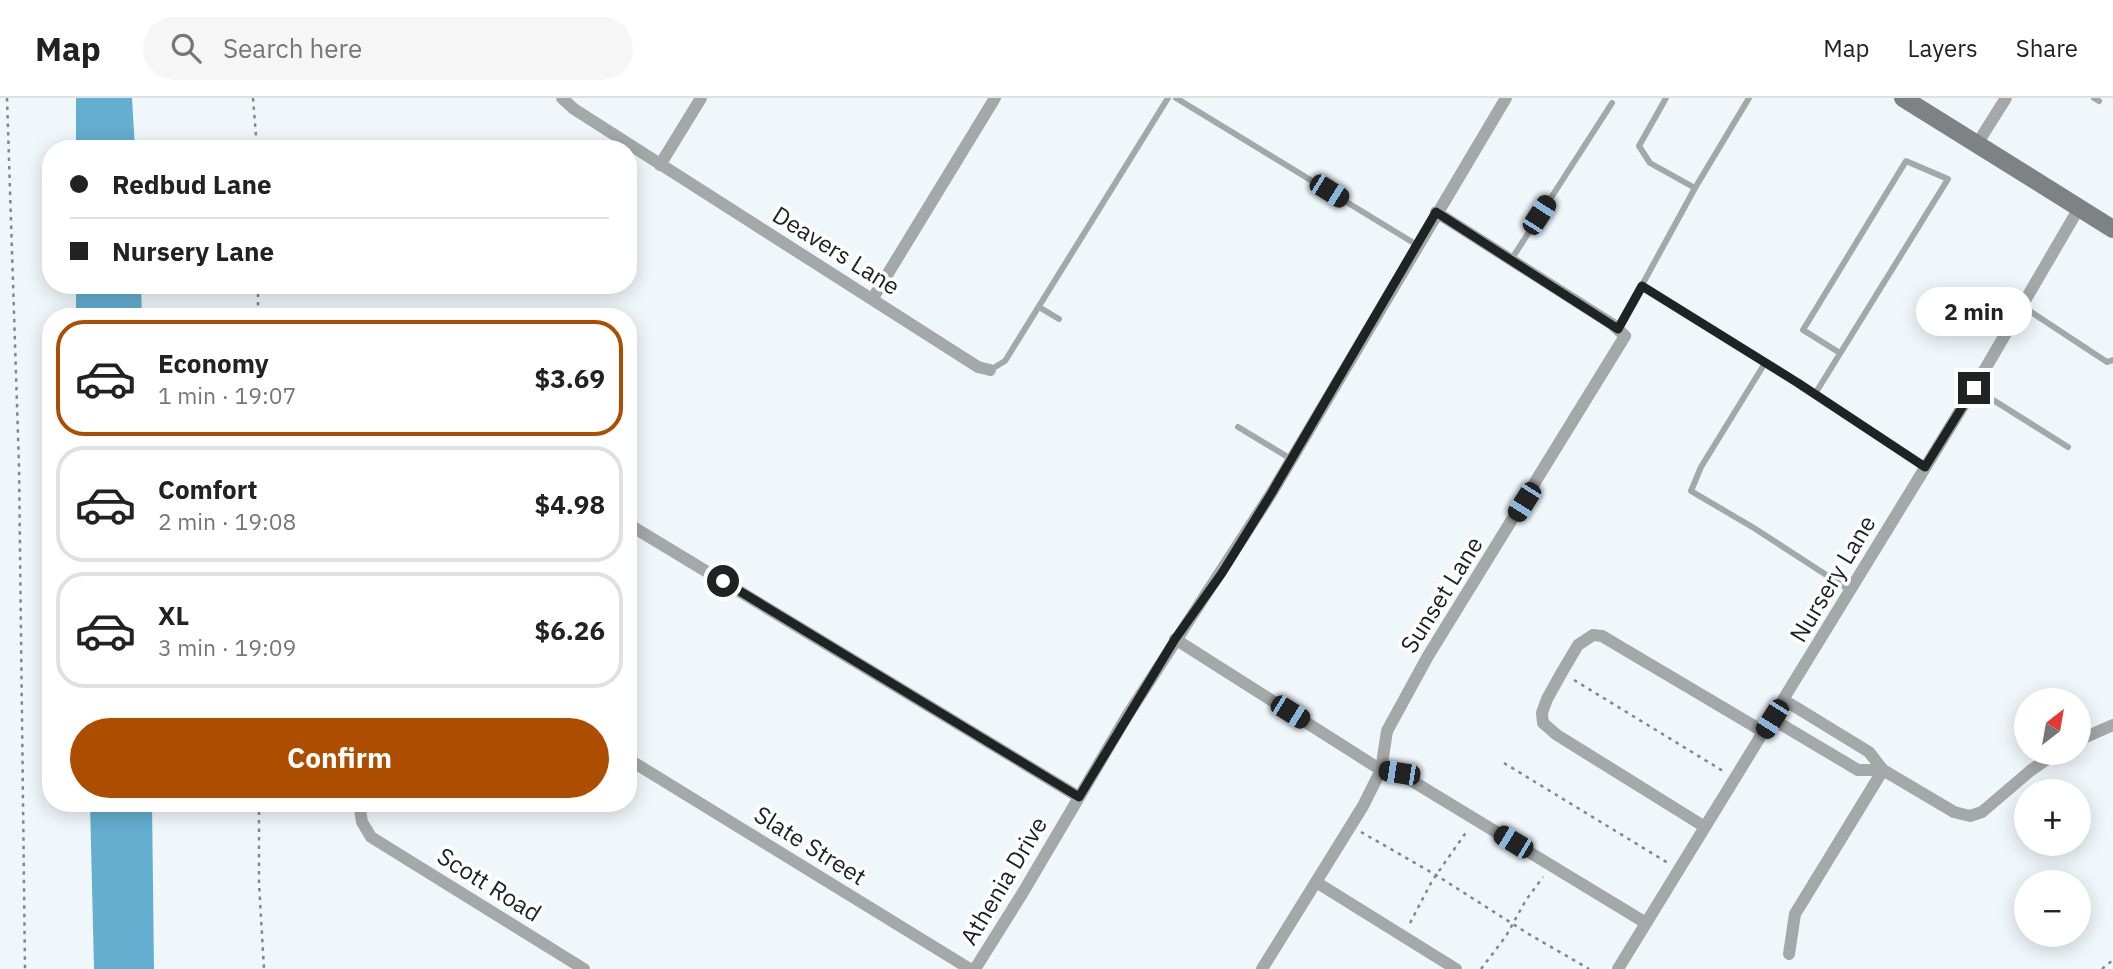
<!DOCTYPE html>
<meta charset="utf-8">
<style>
:root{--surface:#fff;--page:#f6f6f6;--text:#222;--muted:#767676;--line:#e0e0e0;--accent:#ad4d00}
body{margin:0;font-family:"IBM Plex Sans",sans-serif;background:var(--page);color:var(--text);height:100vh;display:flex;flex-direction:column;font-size:26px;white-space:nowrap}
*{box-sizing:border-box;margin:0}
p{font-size:23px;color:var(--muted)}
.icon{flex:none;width:38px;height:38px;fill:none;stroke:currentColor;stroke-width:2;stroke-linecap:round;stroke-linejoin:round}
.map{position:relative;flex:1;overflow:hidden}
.side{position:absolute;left:42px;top:210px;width:595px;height:504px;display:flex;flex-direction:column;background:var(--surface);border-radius:28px;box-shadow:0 4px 18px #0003}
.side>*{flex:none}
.top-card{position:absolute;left:42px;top:42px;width:595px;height:154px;border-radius:28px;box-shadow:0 4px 18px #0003;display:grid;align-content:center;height:154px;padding:0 28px;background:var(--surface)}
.needle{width:46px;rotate:31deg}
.fabs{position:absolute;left:2014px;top:590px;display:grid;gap:14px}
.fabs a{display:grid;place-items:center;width:77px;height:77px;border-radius:50%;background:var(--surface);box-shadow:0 4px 18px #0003;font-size:35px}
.end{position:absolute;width:32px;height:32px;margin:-16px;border:9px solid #202324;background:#fff;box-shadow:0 0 0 4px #fff}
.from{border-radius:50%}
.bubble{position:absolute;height:49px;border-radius:24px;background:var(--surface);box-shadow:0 4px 18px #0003;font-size:23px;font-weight:800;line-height:49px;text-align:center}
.car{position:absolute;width:21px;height:42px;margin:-21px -10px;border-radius:9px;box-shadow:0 0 5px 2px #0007;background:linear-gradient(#222 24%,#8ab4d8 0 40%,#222 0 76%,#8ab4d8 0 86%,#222 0)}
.top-card b{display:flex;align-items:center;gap:24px;height:66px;font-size:26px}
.top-card b+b{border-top:2px solid var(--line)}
.top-card i{width:18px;height:18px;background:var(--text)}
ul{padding:12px 0 0;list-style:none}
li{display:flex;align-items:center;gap:21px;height:116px;margin:0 14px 10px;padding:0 14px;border:4px solid var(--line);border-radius:28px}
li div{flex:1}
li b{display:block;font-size:26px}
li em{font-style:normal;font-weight:800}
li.active{border-color:var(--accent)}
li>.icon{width:63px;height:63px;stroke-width:1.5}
.primary-button{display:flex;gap:14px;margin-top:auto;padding:14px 28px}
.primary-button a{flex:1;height:80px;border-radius:42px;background:var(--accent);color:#fff;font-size:28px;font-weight:800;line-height:80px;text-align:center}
header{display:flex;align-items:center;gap:42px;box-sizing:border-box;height:98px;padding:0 35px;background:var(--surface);border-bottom:2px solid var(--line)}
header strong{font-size:33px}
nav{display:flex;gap:38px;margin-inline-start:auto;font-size:24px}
.search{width:490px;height:63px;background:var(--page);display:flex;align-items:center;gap:18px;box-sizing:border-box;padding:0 24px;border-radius:38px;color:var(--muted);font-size:26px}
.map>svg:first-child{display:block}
</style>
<header>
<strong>Map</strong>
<div class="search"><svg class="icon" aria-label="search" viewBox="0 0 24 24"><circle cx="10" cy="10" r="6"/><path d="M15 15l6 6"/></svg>Search here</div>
<nav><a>Map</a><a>Layers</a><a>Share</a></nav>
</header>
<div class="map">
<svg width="2113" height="871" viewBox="0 0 2113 871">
<rect width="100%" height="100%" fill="#f0f7fb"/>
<path fill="#64aed0" d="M76,0H132L135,51H76Z
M76,187H141L142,219H76Z
M90,705H152L154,871H94Z"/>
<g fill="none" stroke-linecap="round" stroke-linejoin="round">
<path stroke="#82878a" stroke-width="2.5" stroke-dasharray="3.5 5" stroke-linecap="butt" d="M7,0L19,368L25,871
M253,0L257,51
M258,187V219
M1574,582L1723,673
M1504,665L1668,765
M259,705V785L264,871
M1361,734L1436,777L1527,835L1589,871
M1410,825L1432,783L1467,733
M1481,871L1506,838L1526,802L1543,779
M2102,871L2113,862"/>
<path stroke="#a5a8a9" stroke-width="6" d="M1176,0L1417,147
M1666,0L1639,48L1650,65L1695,90
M2094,0L2099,3
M1511,162L1612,5
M1642,188L1815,296
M2022,208L2107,264L2113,262
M1039,209L1059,221
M1618,231L1695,90L1749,0
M1840,255L1803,232L1906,63L1948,81L1815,296L1925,368
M1765,265L1701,369L1691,393L1754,430L1851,493
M990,272L1005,263L1168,0
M1974,290L2068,349
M1238,329L1291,361"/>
<path stroke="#a5a8a9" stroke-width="12" d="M562,0L574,11L978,269L990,272
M1977,46L2006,0
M660,67L701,0
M873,200L995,0
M628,426L1079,699
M1175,541L1381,672L1399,675L1646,825
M1784,602L1869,654L1883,672L1954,714L1970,718L1982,714L2030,673L2057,654
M1772,621L1858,672H1883
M2079,642L2113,627
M628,661L970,871
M359,705L362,724L371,739L584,871
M1705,729L1557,637L1543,625L1542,615L1547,601L1562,574L1578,547L1593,537L1602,538L1764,634
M1316,784L1456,871
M1789,856L1795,816L1883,672
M975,871L1022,796L1127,618L1271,396L1506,0
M1262,871L1363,708L1381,672L1387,633L1428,558L1625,238L1612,226L1436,114
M1618,871L1974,290L2079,110"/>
<path stroke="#7e8285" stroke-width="18" d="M1903,0L2113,131"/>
</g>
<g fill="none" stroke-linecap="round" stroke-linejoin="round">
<path stroke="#202324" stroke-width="9" d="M723,483L1079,699L1175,541L1222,475L1271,396L1436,114L1618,231L1642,188L1798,285L1925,369L1974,290"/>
</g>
<g text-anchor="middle" stroke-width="7" stroke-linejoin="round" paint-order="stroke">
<g font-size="24" fill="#202324" stroke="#fff">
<text transform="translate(836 153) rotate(32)" y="8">Deavers Lane</text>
<text transform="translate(1833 481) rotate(-59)" y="8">Nursery Lane</text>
<text transform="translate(1442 497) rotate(-58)" y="8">Sunset Lane</text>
<text transform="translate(810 748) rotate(32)" y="8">Slate Street</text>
<text transform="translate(1004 783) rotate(-59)" y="8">Athenia Drive</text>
<text transform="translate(489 787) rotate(32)" y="8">Scott Road</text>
</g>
</g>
</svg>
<div class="fabs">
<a><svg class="needle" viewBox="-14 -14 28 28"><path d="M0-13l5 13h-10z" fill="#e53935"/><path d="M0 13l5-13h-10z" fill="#767676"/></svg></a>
<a>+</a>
<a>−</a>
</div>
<i class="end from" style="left:723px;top:483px"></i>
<i class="end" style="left:1974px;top:290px"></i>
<div class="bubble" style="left:1916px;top:189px;width:116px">2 min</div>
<i class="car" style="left:1329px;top:93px;rotate:122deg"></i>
<i class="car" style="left:1539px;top:117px;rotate:33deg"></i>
<i class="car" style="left:1524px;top:404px;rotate:212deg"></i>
<i class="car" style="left:1290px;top:614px;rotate:122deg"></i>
<i class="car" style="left:1772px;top:621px;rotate:212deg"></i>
<i class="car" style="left:1399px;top:675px;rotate:279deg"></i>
<i class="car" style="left:1513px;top:744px;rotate:301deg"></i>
<div class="top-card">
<b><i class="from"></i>Redbud Lane</b>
<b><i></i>Nursery Lane</b>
</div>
<section class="side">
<ul>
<li class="active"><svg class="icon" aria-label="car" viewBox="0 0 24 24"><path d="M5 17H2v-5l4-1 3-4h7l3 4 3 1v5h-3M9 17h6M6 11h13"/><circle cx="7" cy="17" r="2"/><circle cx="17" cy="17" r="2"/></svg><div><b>Economy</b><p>1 min · 19:07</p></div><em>$3.69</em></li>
<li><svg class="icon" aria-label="car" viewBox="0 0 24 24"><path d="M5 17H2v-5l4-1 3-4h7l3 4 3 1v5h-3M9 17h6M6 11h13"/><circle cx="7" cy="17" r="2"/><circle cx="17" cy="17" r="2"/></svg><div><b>Comfort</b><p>2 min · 19:08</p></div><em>$4.98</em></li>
<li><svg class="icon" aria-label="car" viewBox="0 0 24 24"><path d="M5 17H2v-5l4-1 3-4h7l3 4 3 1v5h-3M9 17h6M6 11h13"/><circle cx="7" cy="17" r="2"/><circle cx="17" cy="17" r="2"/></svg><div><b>XL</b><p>3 min · 19:09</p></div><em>$6.26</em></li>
</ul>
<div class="primary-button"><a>Confirm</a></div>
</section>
</div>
